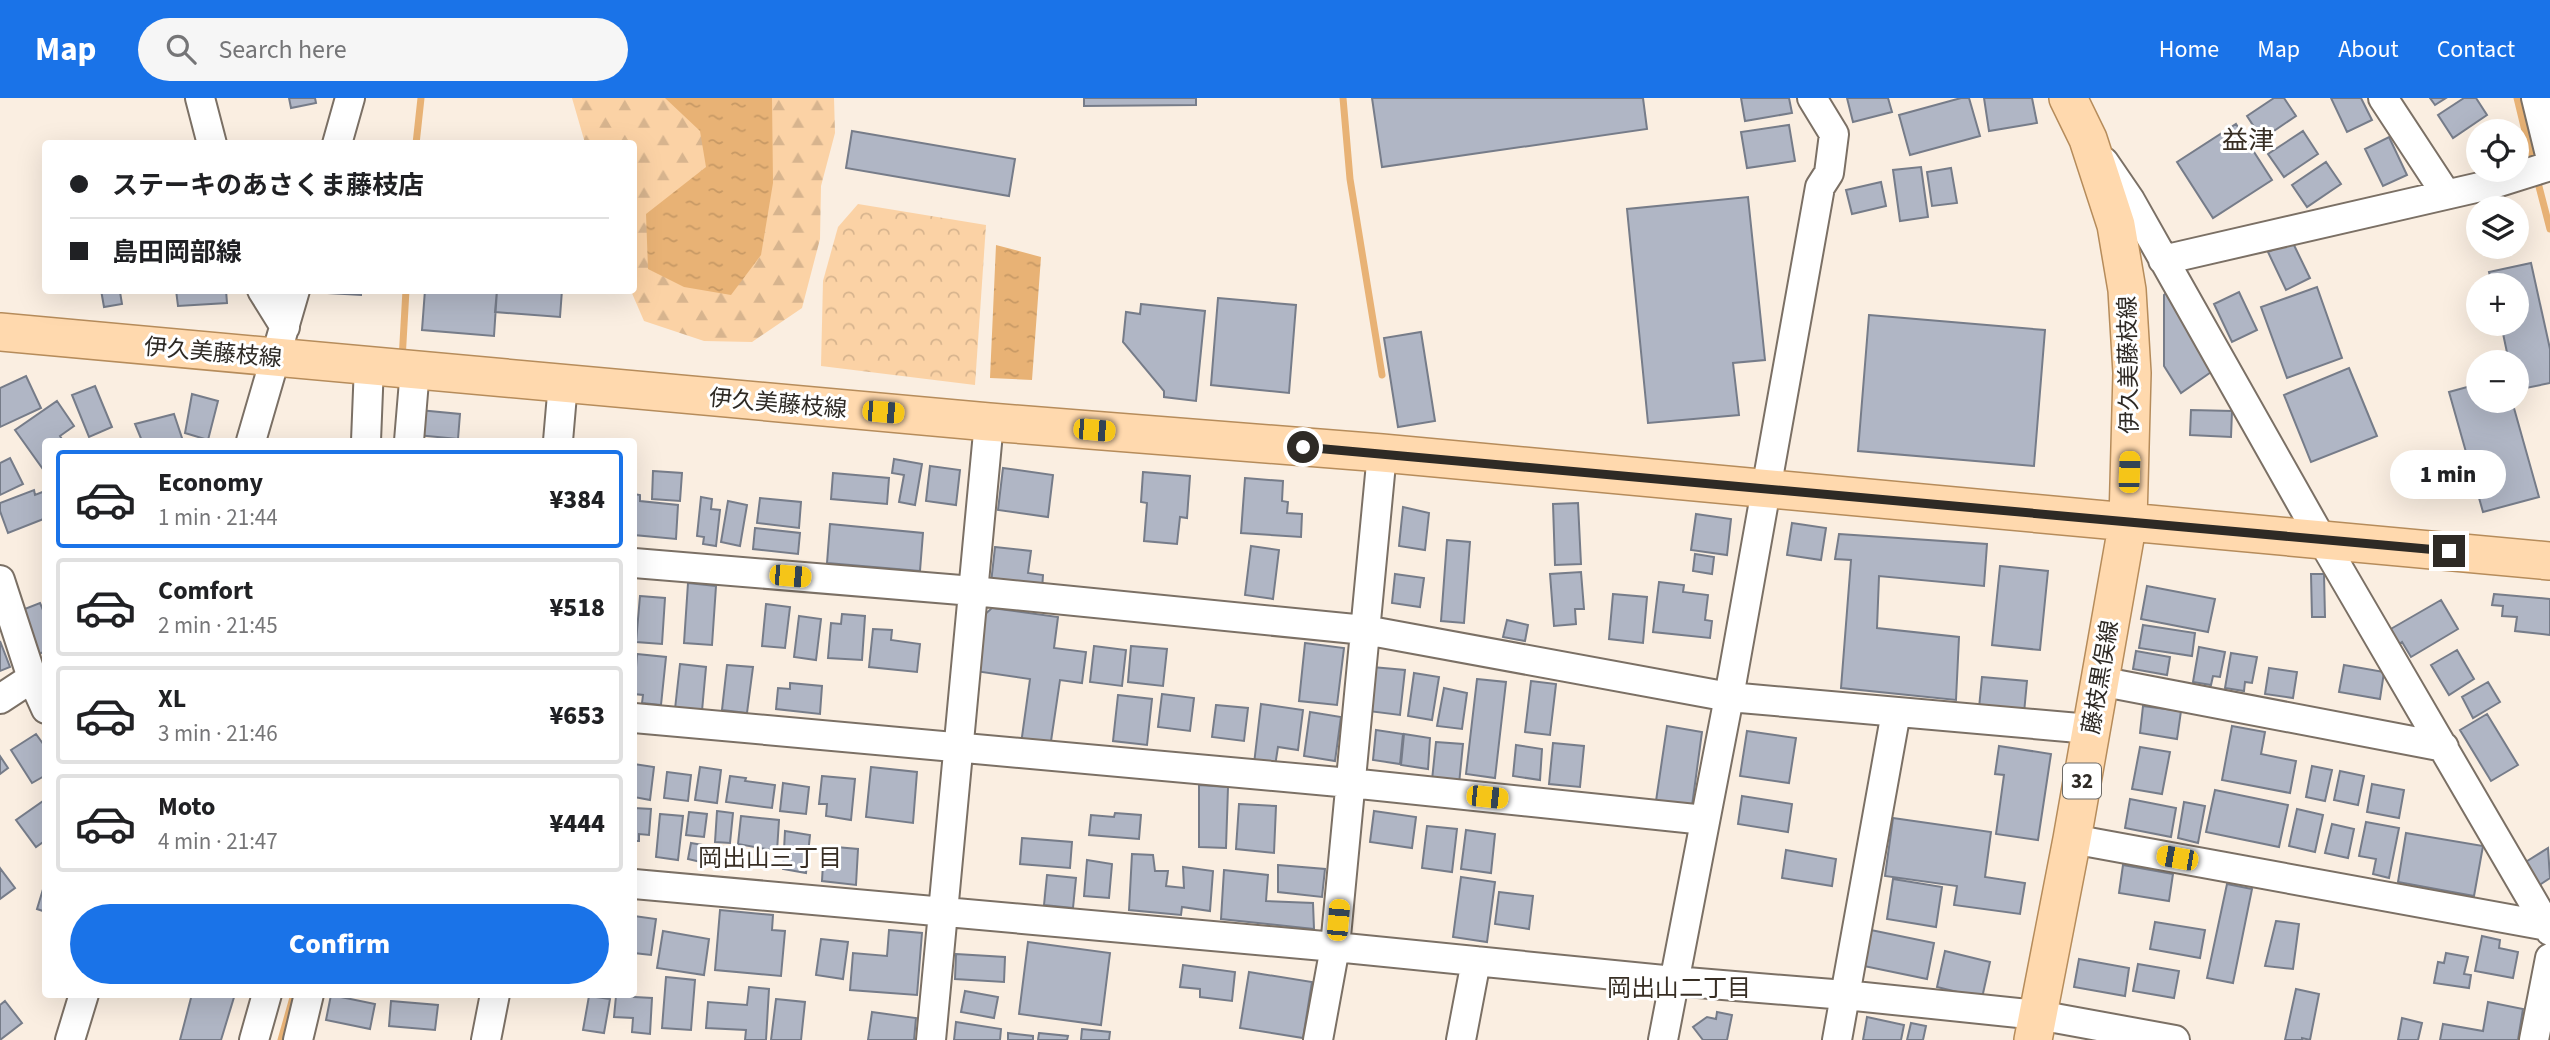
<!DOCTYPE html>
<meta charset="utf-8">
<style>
:root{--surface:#fff;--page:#f6f6f6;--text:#202124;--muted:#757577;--line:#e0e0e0;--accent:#1a73e8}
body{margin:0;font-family:"Source Sans 3","Noto Sans JP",sans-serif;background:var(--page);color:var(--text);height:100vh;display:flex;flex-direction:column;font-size:26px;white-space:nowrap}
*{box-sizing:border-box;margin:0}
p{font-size:23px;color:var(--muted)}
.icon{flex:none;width:38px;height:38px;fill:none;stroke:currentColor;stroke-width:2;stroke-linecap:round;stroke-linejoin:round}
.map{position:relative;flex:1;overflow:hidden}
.drawer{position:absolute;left:42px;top:340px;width:595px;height:560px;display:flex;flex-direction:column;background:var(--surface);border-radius:7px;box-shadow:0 7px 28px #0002}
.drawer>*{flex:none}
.guide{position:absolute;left:42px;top:42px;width:595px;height:154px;border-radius:7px;box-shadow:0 7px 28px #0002;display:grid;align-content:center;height:154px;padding:0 28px;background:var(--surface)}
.fabs{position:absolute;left:2466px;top:21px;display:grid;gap:14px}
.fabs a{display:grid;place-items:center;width:63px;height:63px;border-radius:50%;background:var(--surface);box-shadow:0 7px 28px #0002;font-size:35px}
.end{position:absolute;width:32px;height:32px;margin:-16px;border:9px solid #2e2a25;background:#fff;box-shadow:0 0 0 4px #fff}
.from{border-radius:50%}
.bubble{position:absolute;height:49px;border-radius:24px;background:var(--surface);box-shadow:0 7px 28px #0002;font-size:23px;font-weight:800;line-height:49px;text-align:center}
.car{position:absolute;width:21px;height:42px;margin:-21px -10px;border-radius:9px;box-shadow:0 0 5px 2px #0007;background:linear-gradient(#f5c518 24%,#345 0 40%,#f5c518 0 76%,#345 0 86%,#f5c518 0)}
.guide b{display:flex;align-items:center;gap:24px;height:66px;font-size:26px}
.guide b+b{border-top:2px solid var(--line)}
.guide i{width:18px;height:18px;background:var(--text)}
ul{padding:12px 0 0;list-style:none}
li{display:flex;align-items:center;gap:21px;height:98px;margin:0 14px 10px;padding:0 14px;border:4px solid var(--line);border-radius:7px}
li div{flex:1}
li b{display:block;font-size:26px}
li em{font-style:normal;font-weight:800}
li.active{border-color:var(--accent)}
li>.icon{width:63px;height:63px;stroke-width:1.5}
.action{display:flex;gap:14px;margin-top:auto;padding:14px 28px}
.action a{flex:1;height:80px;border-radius:42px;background:var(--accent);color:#fff;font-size:28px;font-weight:800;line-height:80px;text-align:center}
header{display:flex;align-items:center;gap:42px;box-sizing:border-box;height:98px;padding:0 35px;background:var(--accent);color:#fff}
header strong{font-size:33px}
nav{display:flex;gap:38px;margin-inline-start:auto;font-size:24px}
.search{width:490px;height:63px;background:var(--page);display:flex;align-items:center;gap:18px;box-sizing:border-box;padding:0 24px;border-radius:38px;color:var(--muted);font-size:26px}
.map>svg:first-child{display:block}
</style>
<header>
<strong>Map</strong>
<div class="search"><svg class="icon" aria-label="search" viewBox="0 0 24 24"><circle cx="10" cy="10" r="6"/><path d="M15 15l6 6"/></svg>Search here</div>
<nav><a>Home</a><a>Map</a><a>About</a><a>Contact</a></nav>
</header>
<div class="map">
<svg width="2550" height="942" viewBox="0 0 2550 942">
<defs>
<pattern id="forest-firs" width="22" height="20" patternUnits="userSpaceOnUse" patternTransform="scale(1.75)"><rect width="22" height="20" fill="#fbd2a5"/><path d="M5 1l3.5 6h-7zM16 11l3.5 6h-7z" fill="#d7b48e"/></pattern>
<pattern id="park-crowns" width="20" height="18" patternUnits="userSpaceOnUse" patternTransform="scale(1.75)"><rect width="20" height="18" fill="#fbd2a5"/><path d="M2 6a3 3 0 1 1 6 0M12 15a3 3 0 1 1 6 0" fill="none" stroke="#d7b48e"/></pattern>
<pattern id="water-ripples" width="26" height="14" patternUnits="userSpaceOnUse" patternTransform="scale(1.75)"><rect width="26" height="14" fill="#e8b275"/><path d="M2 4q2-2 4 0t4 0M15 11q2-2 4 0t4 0" fill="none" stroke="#c79965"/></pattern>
</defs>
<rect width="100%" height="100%" fill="#faeee1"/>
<path fill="url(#forest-firs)" d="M572,0H834L835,35L821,88L820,141L802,210L752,244L704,243L644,223L631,193L634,192V46L585,45Z"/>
<path fill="url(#park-crowns)" d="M858,106L986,127L975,287L821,268L823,183L838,129Z"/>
<path fill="url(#water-ripples)" d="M665,0H772L773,85L761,157L731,197L684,189L648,171L646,116L706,69L700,33Z
M996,147L1041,159L1032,282L990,280Z"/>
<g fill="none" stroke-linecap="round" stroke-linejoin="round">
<path stroke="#e8b275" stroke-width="7" d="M1343,0L1350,81L1382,277
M2517,0L2533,66
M416,46L421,0
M2536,77L2550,131
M402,262L406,192
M281,942L294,896"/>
</g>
<path fill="#b0b6c5" stroke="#767c89" stroke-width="2" d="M289,0H315L316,5L291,10Z
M1084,0H1196V7L1084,8Z
M1372,0H1643L1647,31L1382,69Z
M1741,0H1789L1792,15L1745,23Z
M1847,0H1888L1892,14L1853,24Z
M1961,0H1969L1980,38L1910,57L1899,17Z
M1984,0H2032L2037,25L1989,33Z
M2274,0H2284L2296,18L2262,41L2247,18Z
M2331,0H2361L2372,22L2347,34Z
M2430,0H2446L2435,7Z
M2464,0H2476L2487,17L2453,40L2438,17Z
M2236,26L2272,82L2213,120L2177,64Z
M1789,27L1795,63L1747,70L1741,34Z
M852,33L1015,61L1009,98L846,70Z
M2303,33L2318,56L2284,79L2268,56Z
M2389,39L2407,77L2383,88L2365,51Z
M2326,64L2341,86L2307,109L2292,87Z
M1921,69L1928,119L1900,123L1893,72Z
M1951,70L1957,105L1932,108L1927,74Z
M1881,84L1886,108L1852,116L1846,92Z
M1748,99L1765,262L1733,265L1739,317L1648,325L1627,111Z
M2292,143L2310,180L2286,192L2268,154Z
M2531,165L2550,251V285L2516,292V264H2509L2501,226H2516V187H2492L2489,174Z
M2317,189L2342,260L2287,280L2261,209Z
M101,192H127L120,194L122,206L104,209Z
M176,192H226L227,205L178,208Z
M328,192H361V197L328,195Z
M425,192H497L494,238L422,232Z
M497,192H562L560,219L495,214Z
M2170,192L2214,272L2181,295L2164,268V197Z
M2239,194L2257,232L2232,244L2214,206Z
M1218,200L1296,207L1289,295L1211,287Z
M1141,206L1205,213L1196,303L1164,299V293L1123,244L1126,214L1140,216Z
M1869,217L2045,232L2034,368L1858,353Z
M1421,234L1435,323L1398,329L1384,240Z
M2349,270L2377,338L2311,364L2284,297Z
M26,278L41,310L0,329V290Z
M2478,286V303H2512L2539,399L2483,414L2449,294Z
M95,288L112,329L89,339L72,297Z
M192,296L218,303L208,342L185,335Z
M57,303L74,328L60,338L63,343H46L45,374L15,332Z
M419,312L460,316L458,341L417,337Z
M2191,312L2232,313L2231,339L2190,337Z
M174,316L183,343H142L135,326Z
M10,360L23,386L0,397V365Z
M894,361L922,366L915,407L899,404L904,377L892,375Z
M930,368L960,372L956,407L926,403Z
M1003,370L1053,377L1048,419L998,412Z
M653,373L682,375L680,403L652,401Z
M1143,374L1190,378L1187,420L1180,419L1177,446L1144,443L1147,405L1141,404Z
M833,375L889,380L887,406L831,401Z
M1245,380L1283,383L1282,403L1288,404L1287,415L1302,416L1301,439L1241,435Z
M34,392L35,397L45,393L46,420L8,435L0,413V405Z
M634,396L640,397V403L678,407L676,441L634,437Z
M701,399L712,401L711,411L720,412L716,448L703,446L704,439L697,438Z
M760,400L801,404L799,430L757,425Z
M728,403L747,407L740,448L721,444Z
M1578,405L1581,466L1555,467L1553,406Z
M1403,409L1429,415L1425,452L1399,448Z
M1696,416L1731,421L1727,457L1691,452Z
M1792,425L1826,430L1821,462L1787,457Z
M830,426L923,435L920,473L827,465Z
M755,430L800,435L798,456L753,451Z
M1839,436L1987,446L1984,488L1879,478L1877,530L1959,539L1956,602L1841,590L1851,462L1835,461Z
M1447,442L1470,444L1464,525L1441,523Z
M1251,448L1279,452L1273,501L1245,497Z
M995,449L1031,453L1028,475L1043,477L1042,492L991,485Z
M1695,456L1714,459L1712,476L1693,473Z
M2000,468L2048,473L2040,552L1992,547Z
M1581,474L1584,511H1575L1576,526L1554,528L1550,476Z
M1395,476L1424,480L1420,509L1392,505Z
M2311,476H2324L2325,519H2312Z
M1659,484L1684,487L1683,494L1708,497L1705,522L1712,523L1710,540L1653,534Z
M688,485L716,488L712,547L684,545Z
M2147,488L2215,501L2208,534L2141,521Z
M1613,496L1647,499L1643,545L1609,541Z
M2494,496L2550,501V537L2515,533L2517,519L2502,518L2503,508L2492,507Z
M640,498L665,500L662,546L636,544Z
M2441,502L2458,531L2411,559L2402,544L2398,547L2389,532Z
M40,505L46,519V553L39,556L22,512Z
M766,506L790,509L785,550L762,548Z
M992,510L1058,519L1054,550L1086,554L1082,585L1060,582L1050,650L1021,646L1030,581L975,573L982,519Z
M842,516L865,518L862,562L828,560L831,525L841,526Z
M799,518L821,521L816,562L794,559Z
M1507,522L1528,527L1525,543L1503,539Z
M2143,527L2195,535L2192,558L2139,550Z
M873,531L892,532L891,542L920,546L917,574L869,569Z
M0,543L10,569L0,573Z
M1305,545L1344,550L1337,607L1299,603Z
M1094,548L1126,552L1122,588L1090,584Z
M1131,548L1167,551L1163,588L1128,584Z
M2199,549L2225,554L2220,579L2213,578L2211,587L2193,584Z
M2457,552L2474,581L2449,597L2431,567Z
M2136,553L2170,559L2167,577L2133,571Z
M2231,555L2257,559L2252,585L2245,584L2244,593L2225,590Z
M637,556L666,559L661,607L642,605L643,597L634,596Z
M680,566L706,569L702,613L675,611Z
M727,567L753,569L747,615L722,612Z
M2344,567L2384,574L2380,601L2339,594Z
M1372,569L1405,572L1400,617L1368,613Z
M2269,570L2297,574L2293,600L2265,596Z
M1414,575L1439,579L1432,622L1408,618Z
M1982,579L2027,583L2024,615L1979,610Z
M1477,581L1506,584L1495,680L1466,676Z
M1531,583L1556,586L1550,637L1525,634Z
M2488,584L2500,604L2473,620L2462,599Z
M790,585L822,588L820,616L776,611L778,590L790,591Z
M1444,590L1467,595L1462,631L1437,628Z
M1162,596L1194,600L1190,633L1158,629Z
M1118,597L1152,601L1147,647L1113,643Z
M1261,606L1303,612L1298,652L1278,649L1275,668L1254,666Z
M1216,607L1248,610L1244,643L1212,639Z
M2143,608L2181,613L2177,641L2140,635Z
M1310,614L1341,619L1335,663L1304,658Z
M2487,616L2518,667L2491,683L2460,632Z
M1667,628L1702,634L1692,708L1656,703Z
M2232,628L2265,634L2261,656L2296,663L2290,695L2222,682Z
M1376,632L1403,636L1400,666L1373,662Z
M1747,633L1796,640L1789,685L1740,678Z
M36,636L46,650V677L32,685L11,652Z
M1404,636L1430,640L1428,671L1401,667Z
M1436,644L1463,646L1459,686L1432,682Z
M1553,645L1584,648L1580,689L1549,686Z
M1516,647L1542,651L1540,682L1513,678Z
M1999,648L2051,656L2038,742L1996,736L2004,677L1995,676Z
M2140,649L2170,654L2162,696L2132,691Z
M0,658L8,670L0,676Z
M634,666L654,669L650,702L634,699Z
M2312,668L2332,672L2325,703L2306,699Z
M700,669L721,672L717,705L695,702Z
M871,669L917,674L913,725L866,719Z
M2340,673L2364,678L2358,707L2334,702Z
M667,674L691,677L688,703L664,700Z
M730,678L746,680L745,683L775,687L772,710L726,704Z
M822,678L855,681L851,722L826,718L827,706H819Z
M783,685L809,689L806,716L780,713Z
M2372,686L2404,692L2399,720L2367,714Z
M1199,687L1228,689L1226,750L1199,749Z
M2215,692L2288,707L2279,749L2206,734Z
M1742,698L1792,706L1788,734L1738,726Z
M46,701V742L36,749L16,722Z
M2130,701L2176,710L2171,739L2125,730Z
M2184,704L2205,708L2198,745L2178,740Z
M1239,706L1276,708L1274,755L1236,751Z
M634,710L651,711L649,737L639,736V743H634Z
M2297,711L2323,717L2315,754L2289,748Z
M717,713L733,715L730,745L715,744Z
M1374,713L1416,719L1412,750L1370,744Z
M689,714L707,716L704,739L686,737Z
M1115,715L1141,717L1139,741L1089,737L1091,717L1114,719Z
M660,716L683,718L678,762L656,759Z
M741,718L779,722L777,753L738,746Z
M1893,720L1991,734L1985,779L2025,785L2020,816L1954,807L1957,788L1885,778Z
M2366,724L2399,730L2389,780L2373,776L2376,761L2359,758Z
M2332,726L2354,731L2348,760L2325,755Z
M1427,728L1457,731L1452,774L1422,770Z
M1466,732L1495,736L1491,775L1461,771Z
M785,733L810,737L806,775L783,771Z
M2406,735L2483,748L2474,798L2398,784Z
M1022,740L1072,744L1070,770L1020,766Z
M691,745L709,748L705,765L688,761Z
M824,748L858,751L856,787L822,783Z
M2548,750L2550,780L2538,788L2524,765Z
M1786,752L1836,761L1832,788L1782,780Z
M1132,756L1153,757L1155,773H1168L1166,788L1184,790L1183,769L1213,773L1210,813L1182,809L1181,817L1129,812Z
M1087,762L1112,766L1109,800L1084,798Z
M1278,767L1325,771L1322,799L1278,794Z
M2123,767L2173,776L2169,803L2119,795Z
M0,770L15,790L0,801Z
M1224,772L1268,777L1266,803L1313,805L1314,831L1221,821Z
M1047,777L1076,780L1073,810L1044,807Z
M1461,779L1495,784L1487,844L1453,839Z
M1893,781L1942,789L1936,829L1887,821Z
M2227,786L2252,791L2233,885L2207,880Z
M44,788L46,789V814L37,811Z
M1499,794L1533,798L1529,831L1495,826Z
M720,812L773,817L772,832L785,833L781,878L715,872Z
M634,818L656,821L651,857L634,855Z
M2276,823L2299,826L2293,871L2265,868Z
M2155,824L2205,832L2200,860L2150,851Z
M1866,831L1934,845L1927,881L1859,867Z
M889,832L922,835L917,897L850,892L853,855L887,858Z
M663,833L709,841L704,877L657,870Z
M2482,838L2500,842L2499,850L2518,854L2513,880L2475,873Z
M821,841L848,844L843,881L816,877Z
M1028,844L1110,855L1101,927L1019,916Z
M1945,853L1990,864L1982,900L1937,889Z
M2446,855L2468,859L2464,876L2471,877L2469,890L2434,885L2438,864L2444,865Z
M956,856L1005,859L1004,884L955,881Z
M2079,861L2129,870L2125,898L2074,889Z
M2138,866L2179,873L2174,900L2133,893Z
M1183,867L1235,874L1232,903L1200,899V891L1180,889Z
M1249,874L1312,884L1303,940L1240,930Z
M666,879L695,882L691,932L662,930Z
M749,889L769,891L766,942H745L746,932L706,930L708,904L747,907Z
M2296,891L2319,896L2310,942L2302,940V942H2285Z
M965,893L998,899L994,920L961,914Z
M192,896H235L221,942H180Z
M331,897L375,906L370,931L326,922Z
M589,898L610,901L604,935L583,932Z
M616,898L652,900L650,936L632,934L633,920L614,919Z
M776,901L805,904L801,942H771Z
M5,903L22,925L0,942V907Z
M391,903L438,907L435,932L389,928Z
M2488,904L2523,911L2518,942H2440L2443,926L2483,933Z
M872,914L916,920L914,942H868Z
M1717,914L1732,917L1727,942H1703L1693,929L1707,919L1716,921Z
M1867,919L1904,927L1901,942H1863Z
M2402,920L2422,925L2418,942H2398Z
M956,924L1001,931L1000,942H954Z
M1911,925L1926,928L1923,942H1907Z
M1082,931L1110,934L1109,942H1081Z
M1008,935L1033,938V942H1008Z
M1039,935L1068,938L1067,942H1038Z"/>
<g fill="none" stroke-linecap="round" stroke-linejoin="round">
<defs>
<path id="minor" d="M200,0L212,46
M2383,0L2446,96
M2536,0L2550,57
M337,46L350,0
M2104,64L2130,102L2322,442L2550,833
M2163,162L2493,86L2550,68
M262,192L285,229
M251,343L295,192
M366,343L369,267
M409,343L415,271
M558,343L563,285
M634,465L973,493L1365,532L1729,599L2090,631
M0,482L32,580L46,611
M2099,583L2444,649
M0,601L32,580
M634,620L1350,685L1705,722
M2072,741L2547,828
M634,786L1335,849L1674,883L1845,897L2038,917L2175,942
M70,942L84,896
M254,942L267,896
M298,942L309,896
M486,942L495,896
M931,942L989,324
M1318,942L1335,849L1382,355
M1461,942L1476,863
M1663,942L1729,599L1820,89L1829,75L1834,36L1812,0
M1837,942L1896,614
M2534,942L2550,860"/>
<path id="major" d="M0,234L989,324L1382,355L2550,463
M2033,942L2072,741L2128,423L2132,275L2127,192L2116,127L2088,41L2068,0"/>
</defs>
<use href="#minor" stroke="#7b7065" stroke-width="32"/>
<use href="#major" stroke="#b68c5b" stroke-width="40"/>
<use href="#minor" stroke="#fff" stroke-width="28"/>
<use href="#major" stroke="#ffd9ae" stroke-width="37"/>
</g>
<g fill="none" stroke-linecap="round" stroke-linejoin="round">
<path stroke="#2e2a25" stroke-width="9" d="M1303,349L2449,453"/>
</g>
<g text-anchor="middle" stroke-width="6" stroke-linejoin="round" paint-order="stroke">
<rect fill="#fff" stroke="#6d6a66" stroke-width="2" x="2063" y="665.5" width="38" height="35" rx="5"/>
<g font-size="21" font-weight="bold" fill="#2e2a25">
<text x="2082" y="690">32</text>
</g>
<g font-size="23" fill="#2e2a25" stroke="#fff">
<text transform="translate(213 254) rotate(5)" y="8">伊久美藤枝線</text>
<text transform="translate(2128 267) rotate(-91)" y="8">伊久美藤枝線</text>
<text transform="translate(778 305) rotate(5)" y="8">伊久美藤枝線</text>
<text transform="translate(2100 579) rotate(-80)" y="8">藤枝黒俣線</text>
</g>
<g font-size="24" fill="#372e24" stroke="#fff">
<text x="770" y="768">岡出山三丁目</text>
<text x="1679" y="898">岡出山二丁目</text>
</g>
<g font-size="26" fill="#372e24" stroke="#fff">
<text x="2248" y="51">益津</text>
</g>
</g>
</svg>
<div class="fabs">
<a><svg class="icon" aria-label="locate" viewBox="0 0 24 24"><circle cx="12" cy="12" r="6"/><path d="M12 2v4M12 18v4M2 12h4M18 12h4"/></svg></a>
<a><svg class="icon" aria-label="layers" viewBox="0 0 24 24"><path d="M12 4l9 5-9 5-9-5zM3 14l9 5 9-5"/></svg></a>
<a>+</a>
<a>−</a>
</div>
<i class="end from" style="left:1303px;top:349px"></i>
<i class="end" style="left:2449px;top:453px"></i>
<div class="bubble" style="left:2390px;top:352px;width:116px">1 min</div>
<i class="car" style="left:883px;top:314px;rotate:95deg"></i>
<i class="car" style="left:1094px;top:332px;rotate:95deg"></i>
<i class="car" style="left:2129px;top:374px;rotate:2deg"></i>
<i class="car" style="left:790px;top:478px;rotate:95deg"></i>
<i class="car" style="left:1487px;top:699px;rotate:96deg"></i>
<i class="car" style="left:2177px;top:760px;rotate:280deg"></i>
<i class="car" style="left:1338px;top:822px;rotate:5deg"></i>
<div class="guide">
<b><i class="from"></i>ステーキのあさくま藤枝店</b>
<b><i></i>島田岡部線</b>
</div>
<section class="drawer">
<ul>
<li class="active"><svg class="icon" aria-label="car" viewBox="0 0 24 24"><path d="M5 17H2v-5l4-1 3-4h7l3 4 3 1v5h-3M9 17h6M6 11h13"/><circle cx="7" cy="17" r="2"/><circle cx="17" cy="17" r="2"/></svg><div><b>Economy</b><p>1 min · 21:44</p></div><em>¥384</em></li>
<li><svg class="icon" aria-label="car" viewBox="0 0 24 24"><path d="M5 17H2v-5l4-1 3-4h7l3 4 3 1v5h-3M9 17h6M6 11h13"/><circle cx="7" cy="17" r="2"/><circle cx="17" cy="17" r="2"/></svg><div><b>Comfort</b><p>2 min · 21:45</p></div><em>¥518</em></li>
<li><svg class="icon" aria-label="car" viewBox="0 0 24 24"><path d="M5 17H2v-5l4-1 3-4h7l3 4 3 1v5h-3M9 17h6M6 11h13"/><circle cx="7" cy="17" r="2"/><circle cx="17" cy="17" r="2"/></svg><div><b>XL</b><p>3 min · 21:46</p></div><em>¥653</em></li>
<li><svg class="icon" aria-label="car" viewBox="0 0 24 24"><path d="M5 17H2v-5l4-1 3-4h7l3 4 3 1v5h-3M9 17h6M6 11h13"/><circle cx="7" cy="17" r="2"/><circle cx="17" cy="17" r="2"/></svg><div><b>Moto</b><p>4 min · 21:47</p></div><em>¥444</em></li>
</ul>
<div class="action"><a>Confirm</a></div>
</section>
</div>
